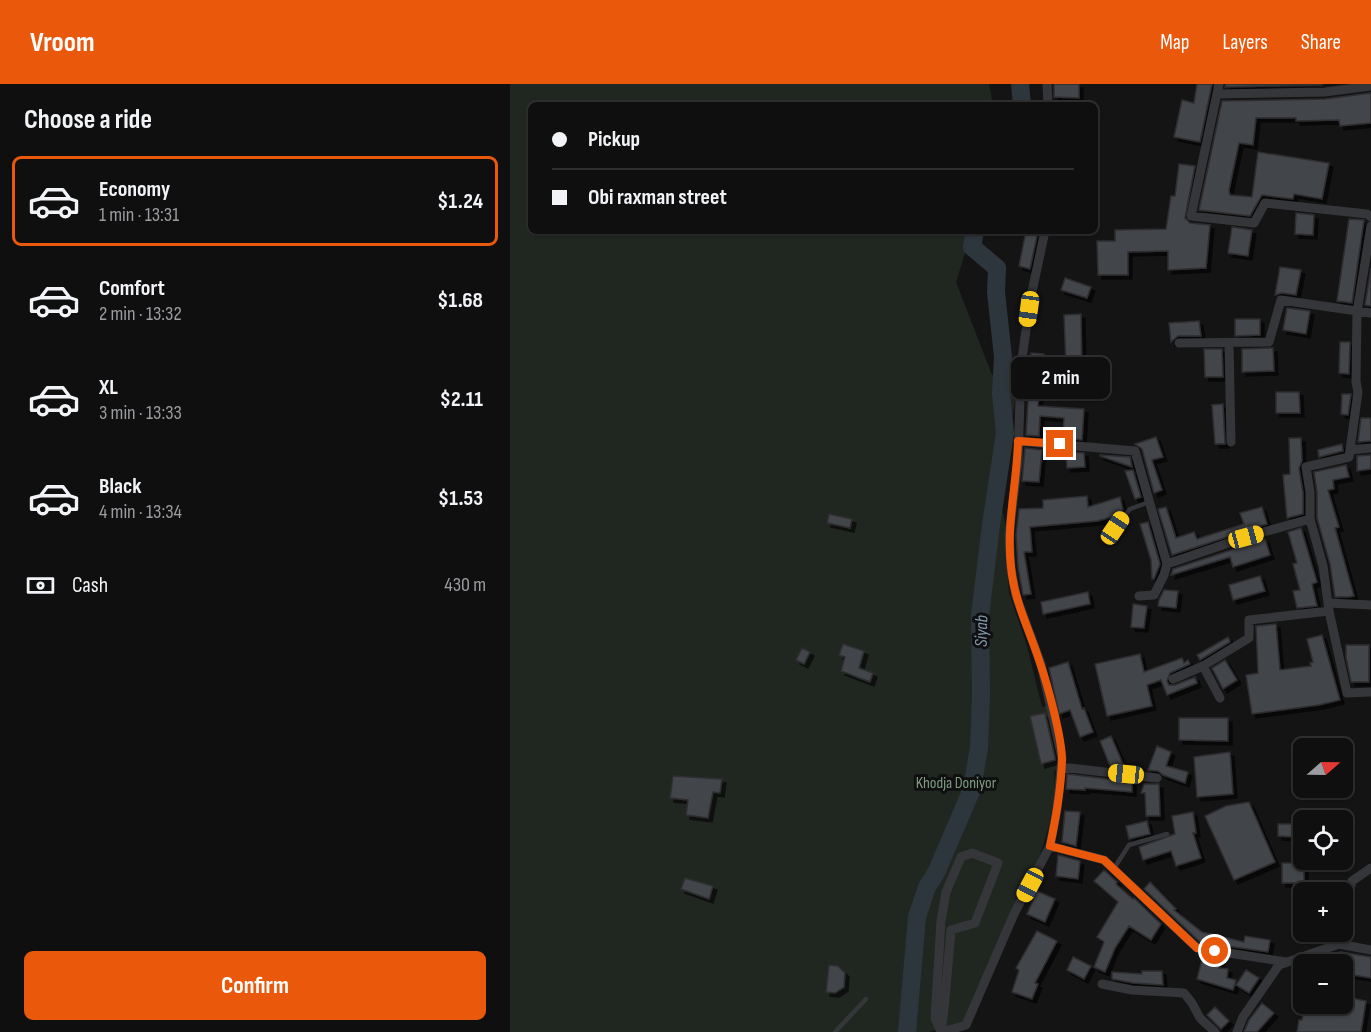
<!DOCTYPE html>
<meta charset="utf-8">
<style>
:root{--surface:#0f0f10;--page:#181819;--text:#f1f3f6;--muted:#9b9c9f;--line:#2f2f30;--accent:#ea580c}
body{margin:0;font-family:"Sofia Sans Condensed",sans-serif;background:var(--page);color:var(--text);height:100vh;display:flex;flex-direction:column;font-size:22px;white-space:nowrap}
*{box-sizing:border-box;margin:0}
p{font-size:20px;color:var(--muted)}
.icon{flex:none;width:33px;height:33px;fill:none;stroke:currentColor;stroke-width:2;stroke-linecap:round;stroke-linejoin:round}
.map{position:relative;flex:1;overflow:hidden}
.side{display:flex;flex-direction:column;background:var(--surface);width:510px}
.side>*{flex:none}
.top-card{position:absolute;left:18px;top:18px;width:570px;height:132px;border-radius:9px;box-shadow:0 2px 4px #0004,0 0 0 2px var(--line);display:grid;align-content:center;height:132px;padding:0 24px;background:var(--surface)}
.needle{width:39px;rotate:70deg}
.tools{position:absolute;left:783px;top:654px;display:grid;gap:12px}
.tools a{display:grid;place-items:center;width:60px;height:60px;border-radius:9px;background:var(--surface);box-shadow:0 2px 4px #0004,0 0 0 2px var(--line);font-size:30px}
.end{position:absolute;width:27px;height:27px;margin:-14px;border:8px solid #ea580c;background:#fff;box-shadow:0 0 0 3px #fff}
.from{border-radius:50%}
.bubble{position:absolute;height:42px;border-radius:9px;background:var(--surface);box-shadow:0 2px 4px #0004,0 0 0 2px var(--line);font-size:20px;font-weight:700;line-height:42px;text-align:center}
.car{position:absolute;width:18px;height:36px;margin:-18px -9px;border-radius:8px;box-shadow:0 0 4px 2px #0007;background:linear-gradient(#f5c518 24%,#345 0 40%,#f5c518 0 76%,#345 0 86%,#f5c518 0)}
.top-card b{display:flex;align-items:center;gap:21px;height:57px;font-size:22px}
.top-card b+b{border-top:2px solid var(--line)}
.top-card i{width:15px;height:15px;background:var(--text)}
ul{padding:0;list-style:none}
li{display:flex;align-items:center;gap:18px;height:90px;margin:0 12px 9px;padding:0 12px;border:3px solid transparent;border-radius:9px}
li div{flex:1}
li b{display:block;font-size:22px}
li em{font-style:normal;font-weight:700}
li.selected{border-color:var(--accent)}
li>.icon{width:54px;height:54px;stroke-width:1.5}
h2{padding:0 24px;font-size:27px;line-height:72px}
.pay{display:flex;align-items:center;gap:15px;height:66px;padding:0 24px;font-size:22px}
.pay p{margin-inline-start:auto}
.action{display:flex;gap:12px;margin-top:auto;padding:12px 24px}
.action a{flex:1;height:69px;border-radius:9px;background:var(--accent);color:#fff;font-size:24px;font-weight:700;line-height:69px;text-align:center}
header{display:flex;align-items:center;gap:36px;box-sizing:border-box;height:84px;padding:0 30px;background:var(--accent);color:#fff}
header strong{font-size:28px}
nav{display:flex;gap:33px;margin-inline-start:auto;font-size:21px}
main{display:flex;flex:1;min-height:0}
.map>svg:first-child{display:block}
</style>
<header>
<strong>Vroom</strong>
<nav><a>Map</a><a>Layers</a><a>Share</a></nav>
</header>
<main>
<section class="side">
<h2>Choose a ride</h2>
<ul>
<li class="selected"><svg class="icon" aria-label="car" viewBox="0 0 24 24"><path d="M5 17H2v-5l4-1 3-4h7l3 4 3 1v5h-3M9 17h6M6 11h13"/><circle cx="7" cy="17" r="2"/><circle cx="17" cy="17" r="2"/></svg><div><b>Economy</b><p>1 min · 13:31</p></div><em>$1.24</em></li>
<li><svg class="icon" aria-label="car" viewBox="0 0 24 24"><path d="M5 17H2v-5l4-1 3-4h7l3 4 3 1v5h-3M9 17h6M6 11h13"/><circle cx="7" cy="17" r="2"/><circle cx="17" cy="17" r="2"/></svg><div><b>Comfort</b><p>2 min · 13:32</p></div><em>$1.68</em></li>
<li><svg class="icon" aria-label="car" viewBox="0 0 24 24"><path d="M5 17H2v-5l4-1 3-4h7l3 4 3 1v5h-3M9 17h6M6 11h13"/><circle cx="7" cy="17" r="2"/><circle cx="17" cy="17" r="2"/></svg><div><b>XL</b><p>3 min · 13:33</p></div><em>$2.11</em></li>
<li><svg class="icon" aria-label="car" viewBox="0 0 24 24"><path d="M5 17H2v-5l4-1 3-4h7l3 4 3 1v5h-3M9 17h6M6 11h13"/><circle cx="7" cy="17" r="2"/><circle cx="17" cy="17" r="2"/></svg><div><b>Black</b><p>4 min · 13:34</p></div><em>$1.53</em></li>
</ul>
<div class="pay"><svg class="icon" aria-label="cash" viewBox="0 0 24 24"><path d="M3 7h18v10H3z"/><circle cx="12" cy="12" r="2"/></svg>Cash<p>430 m</p></div>
<div class="action"><a>Confirm</a></div>
</section>
<div class="map">
<svg width="861" height="948" viewBox="0 0 861 948">
<defs>
<filter id="shadow"><feDropShadow dx="4" dy="4" stdDeviation="0" flood-color="#0009"/></filter>
</defs>
<rect width="100%" height="100%" fill="#141415"/>
<path fill="#202721" d="M0,0H479L483,21H21V147H462L446,198L482,291L510,287L489,413L495,438L499,509L517,562L532,623L537,622L550,685L544,687C548,738 524,786 505,831C491,865 477,899 464,934L419,948H0Z"/>
<g fill="none" stroke-linecap="round" stroke-linejoin="round">
<path stroke="#2e363d" stroke-width="18" d="M510,0L512,21
M397,948L407,833L417,803L426,789L462,705L469,663L471,611L470,532L481,441L495,349L491,309L493,273L486,208L487,184L462,163L465,147"/>
</g>
<path fill="#434448" stroke="#2e2e31" stroke-width="1.5" filter="url(#shadow)" d="M544,0H569V14L544,13Z
M687,0H702L690,58L664,53L672,16L684,19Z
M716,0H812V1L715,3Z
M861,9V39L830,42L829,36L786,37V34H746L743,61L729,59L719,106L720,111L742,113L748,68L819,79L812,115L784,110L783,115L752,111L740,132L689,126L712,17L815,15Z
M669,80L685,82L675,134L680,139L700,141L696,184L658,186V167L618,168V191H588L587,157H605V146L656,145L661,112H665Z
M786,129L804,131L803,151L785,150Z
M839,135L854,136L842,219L827,217Z
M722,143L742,146L738,172L718,169Z
M516,147H528L520,185L509,182Z
M770,183L791,186L786,211L772,209L765,211Z
M861,184V222L855,221Z
M555,194L581,203L577,214L551,206Z
M777,224L800,227L796,250L773,246Z
M571,230L572,296H530L528,322L574,325L572,356L555,354L553,352L554,334L530,332L529,352L516,351L521,269L534,270L533,281H556L554,231Z
M725,235H750V251L725,252Z
M689,237L691,252H668L661,258L659,239Z
M830,258H840L839,290L829,289Z
M763,264L764,287L732,288V265Z
M694,265H712L713,293H695Z
M766,308H789L790,329H766Z
M832,310H841L838,331L831,330Z
M713,320L715,360H705L702,321Z
M851,334H861V357L848,358Z
M646,353L653,373L642,376L652,406L644,409L632,365L625,360Z
M779,354H791L792,377L789,384L793,409V430L777,434L773,391L780,390Z
M832,360L833,367L809,373L808,366Z
M515,364L532,366L529,398L512,397Z
M556,368L574,369L575,383L557,384Z
M590,371L620,373L622,383L590,372Z
M861,371V385L847,387V372Z
M836,381L839,393L823,396L824,405L818,406L829,443L825,444L844,512L839,513H825L820,480L807,434V408L804,388Z
M623,386L631,413L625,415L615,387Z
M577,412L578,423L610,413L613,426L610,431L587,437L520,443L522,468H514L521,510L513,511L508,483L506,451L509,425L533,424V416Z
M656,423L666,454L684,448L687,455L734,440L730,429L752,423L757,440L662,471L648,425Z
M319,430L342,435L340,444L317,439Z
M638,438L650,480L644,495H642L641,476L630,440Z
M791,444L807,498L802,500L807,522L787,524L783,507L790,506L783,480L787,479L778,448Z
M755,455L760,471L723,483L720,473L661,491L663,485Z
M750,492L755,507L723,516L719,501Z
M654,506L668,507L666,524L648,522L649,516Z
M578,508L580,520L533,530L531,518Z
M623,520L637,522L634,544L621,543Z
M766,540L770,586L801,582L800,579L803,578L797,555L812,551L830,616L809,621L742,630L736,591L748,589L746,542Z
M718,553L720,558L690,576L687,571Z
M333,560L354,567L349,584L363,589L360,598L331,587L335,573L329,571Z
M836,561H859V598H841L836,573Z
M292,564L300,568L294,580L286,576Z
M630,570L634,588L672,574L674,579L678,576L680,580L660,589L657,597L659,601H665L685,593L687,599L657,611L651,596L637,601L642,622L597,632L585,580Z
M715,576L727,596L713,605L702,584Z
M558,578L572,625L574,624L583,648L570,653L560,626L549,630L539,584Z
M535,629L545,674V676L531,680L520,632Z
M669,634H718V657L669,656Z
M601,652L613,680L607,683L600,682L590,657Z
M647,662L661,668L656,682L678,688L675,699L653,691L648,687L638,686Z
M720,668L723,710L687,713L684,673Z
M557,690L622,698V708L575,704V706L556,705Z
M163,692L212,695L210,709L203,708L198,734L176,731L178,716L160,714Z
M634,700H649L650,732H636L635,709H631Z
M739,718L765,778L724,796L695,732L716,722Z
M555,727L570,728L566,762L552,758Z
M683,728L686,749H683L691,774L666,782L661,767L633,776L629,763L665,750L662,732Z
M637,737L640,750L619,755L616,742Z
M768,740H794V799H772V779H785V753L768,752Z
M548,771L570,777L568,795L546,792Z
M594,786L607,798L606,800L623,815L624,814L651,840L641,856L619,842L605,864L595,888L584,883L594,858L587,853L608,818L584,797Z
M175,794L203,802L199,815L171,805Z
M640,798L666,825L664,826L692,848L734,858L735,852L760,856L758,868L690,858L634,805Z
M527,807L545,815L535,838L517,830Z
M527,847L547,857L525,899L528,900L522,915L502,908L509,886L506,884Z
M830,868L861,873V894L832,889V880H827Z
M693,872L711,875L709,884L718,885L717,894L726,896L723,906L687,895Z
M563,873L581,882L574,895L557,886Z
M319,881L328,882L335,889L334,903L325,909L316,908Z
M736,886L749,894L739,909L726,901Z
M632,887H652L653,901L623,899L602,895V888L632,890Z
M832,912L856,917L851,948H787L789,936H792L795,920H832Z
M752,919L764,929L747,948H734L739,936Z
M705,923L719,937L711,945L697,931Z"/>
<g fill="none" stroke-linecap="round" stroke-linejoin="round">
<path stroke="#35363a" stroke-width="4.5" d="M605,444L620,425L639,418
M603,786L619,761L657,750
M325,948L356,915"/>
<path stroke="#35363a" stroke-width="9" d="M537,0L538,21
M709,0L681,132L744,139L755,119L857,130L861,133
M707,10L815,8L861,2
M669,259L759,258L771,216L861,229
M719,259L721,358
M508,357L625,367L657,480L736,453L800,435V408L796,383L839,373L840,366L861,364
M840,366L848,308L846,298L847,228L861,142
M800,435L813,482L819,527L837,609L861,608
M629,512L644,511L654,491L657,480
M818,519L861,521
M693,582L710,614
M663,595L693,582L739,554V536L819,527
M551,683L647,694
M540,762L594,776L687,864L776,878
M462,769L488,779L465,839L441,846L434,926L431,948L425,934L431,837L436,808L451,773Z
M829,860L861,866
M592,900L622,906L674,909L682,919L690,934L705,948
M432,948L456,941L504,830L540,762L547,725L552,674L531,580L506,512L501,484L499,451L508,377L511,282L520,217L535,147
M727,948L733,933L769,881L829,860L836,848L837,818L842,797L861,784"/>
</g>
<g fill="none" stroke-linecap="round" stroke-linejoin="round">
<path stroke="#ea580c" stroke-width="8" d="M550,360L508,357C507,399 496,441 501,483C504,517 520,547 530,579C538,602 552,654 552,676C551,705 546,734 540,762L594,776L687,864L705,867"/>
</g>
<g text-anchor="middle" stroke-width="6" stroke-linejoin="round" paint-order="stroke">
<g font-size="16" fill="#7f9d80" stroke="#0f0f10">
<text x="446" y="704">Khodja Doniyor</text>
</g>
<g font-size="18" font-style="italic" fill="#8099ac" stroke="#0f0f10">
<text transform="translate(471 547) rotate(-89)" y="6">Siyab</text>
</g>
</g>
</svg>
<div class="tools">
<a><svg class="needle" viewBox="-14 -14 28 28"><path d="M0-13l5 13h-10z" fill="#e53935"/><path d="M0 13l5-13h-10z" fill="#9b9c9f"/></svg></a>
<a><svg class="icon" aria-label="locate" viewBox="0 0 24 24"><circle cx="12" cy="12" r="6"/><path d="M12 2v4M12 18v4M2 12h4M18 12h4"/></svg></a>
<a>+</a>
<a>−</a>
</div>
<i class="end from" style="left:705px;top:867px"></i>
<i class="end" style="left:550px;top:360px"></i>
<div class="bubble" style="left:501px;top:273px;width:99px">2 min</div>
<i class="car" style="left:519px;top:225px;rotate:188deg"></i>
<i class="car" style="left:605px;top:444px;rotate:34deg"></i>
<i class="car" style="left:736px;top:453px;rotate:75deg"></i>
<i class="car" style="left:616px;top:690px;rotate:276deg"></i>
<i class="car" style="left:520px;top:801px;rotate:208deg"></i>
<div class="top-card">
<b><i class="from"></i>Pickup</b>
<b><i></i>Obi raxman street</b>
</div>
</div>
</main>
